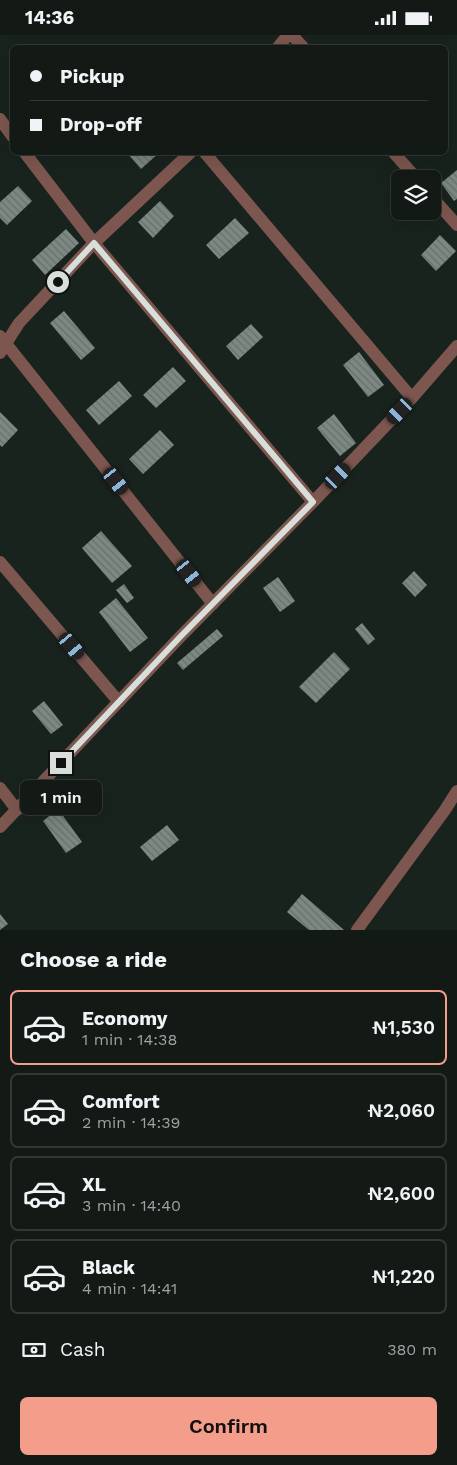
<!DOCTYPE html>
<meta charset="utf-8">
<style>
:root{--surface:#131a16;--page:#1c231f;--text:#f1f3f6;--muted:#9da1a1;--line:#323835;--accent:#f49d8b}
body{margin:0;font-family:"Work Sans",sans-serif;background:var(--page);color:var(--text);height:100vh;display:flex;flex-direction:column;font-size:19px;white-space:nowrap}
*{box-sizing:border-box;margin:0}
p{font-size:16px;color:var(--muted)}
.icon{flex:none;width:28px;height:28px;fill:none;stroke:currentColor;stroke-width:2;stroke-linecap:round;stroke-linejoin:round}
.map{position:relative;height:895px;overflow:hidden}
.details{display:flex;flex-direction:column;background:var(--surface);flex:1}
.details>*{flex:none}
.guide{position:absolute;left:10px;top:10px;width:438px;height:110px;border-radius:8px;box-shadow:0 5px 20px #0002,0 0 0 1px var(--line);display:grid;align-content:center;height:110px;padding:0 20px;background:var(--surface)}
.tools{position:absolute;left:391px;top:135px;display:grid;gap:10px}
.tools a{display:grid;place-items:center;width:50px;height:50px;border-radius:8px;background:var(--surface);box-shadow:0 5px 20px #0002,0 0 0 1px var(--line);font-size:25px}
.end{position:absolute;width:22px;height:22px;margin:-11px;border:6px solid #d8dfdb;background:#111;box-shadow:0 0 0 2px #111}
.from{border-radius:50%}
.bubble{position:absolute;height:35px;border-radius:8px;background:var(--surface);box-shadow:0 5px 20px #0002,0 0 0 1px var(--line);font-size:16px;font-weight:600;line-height:35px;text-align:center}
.car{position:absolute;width:15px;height:30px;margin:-15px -8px;border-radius:6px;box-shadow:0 0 4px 1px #0007;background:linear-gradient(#222 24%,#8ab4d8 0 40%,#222 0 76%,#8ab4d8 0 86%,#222 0)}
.guide b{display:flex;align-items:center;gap:18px;height:48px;font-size:19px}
.guide b+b{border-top:1px solid var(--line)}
.guide i{width:12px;height:12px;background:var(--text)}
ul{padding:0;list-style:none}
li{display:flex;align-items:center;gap:15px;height:75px;margin:0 10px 8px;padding:0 10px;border:2px solid var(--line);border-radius:8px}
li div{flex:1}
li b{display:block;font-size:19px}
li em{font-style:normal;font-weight:600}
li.current{border-color:var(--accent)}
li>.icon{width:45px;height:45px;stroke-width:1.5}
h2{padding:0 20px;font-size:22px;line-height:60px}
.pay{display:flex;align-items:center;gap:12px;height:55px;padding:0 20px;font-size:19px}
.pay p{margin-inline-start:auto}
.action{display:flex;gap:10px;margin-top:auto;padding:10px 20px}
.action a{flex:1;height:58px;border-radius:8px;background:var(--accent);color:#111;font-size:20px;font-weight:600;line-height:58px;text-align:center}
.status{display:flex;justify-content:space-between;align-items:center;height:35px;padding:0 25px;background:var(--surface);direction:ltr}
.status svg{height:14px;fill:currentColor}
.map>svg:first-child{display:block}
</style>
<div class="status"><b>14:36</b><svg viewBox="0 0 49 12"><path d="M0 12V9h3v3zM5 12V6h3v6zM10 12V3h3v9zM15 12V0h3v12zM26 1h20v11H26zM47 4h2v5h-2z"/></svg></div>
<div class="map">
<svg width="457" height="895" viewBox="0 0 457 895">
<defs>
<pattern id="building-back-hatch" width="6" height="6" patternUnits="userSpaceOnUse" patternTransform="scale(1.25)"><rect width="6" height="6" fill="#7c8881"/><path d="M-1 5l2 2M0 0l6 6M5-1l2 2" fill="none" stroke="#67706b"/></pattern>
</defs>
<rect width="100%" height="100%" fill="#19231e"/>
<path fill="url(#building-back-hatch)" d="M127,118H159L141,134Z
M457,135V164L454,166L441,148Z
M18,151L32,166L7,190L0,183V167Z
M160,166L174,181L153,203L138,187Z
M235,183L249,198L219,224L206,210Z
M66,194L79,208L45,240L32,225Z
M440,200L456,216L436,236L421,220Z
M64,276L95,313L81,325L50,288Z
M251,289L263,302L238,325L226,311Z
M359,317L384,350L368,362L343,330Z
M173,332L186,346L156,373L143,360Z
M119,346L132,361L99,390L86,375Z
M0,377L18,395L2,412L0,410Z
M334,379L356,408L340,421L317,393Z
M160,395L174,410L143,439L129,424Z
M101,496L132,531L112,548L82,513Z
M414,536L427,550L415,562L402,548Z
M278,542L295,566L280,577L263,553Z
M124,549L134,563L127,568L116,555Z
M116,563L148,603L130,617L99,577Z
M362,588L375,604L368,610L355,594Z
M217,594L223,601L183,635L177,628Z
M334,617L350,634L316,668L299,652Z
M44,666L63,690L51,699L32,676Z
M58,774L82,807L66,818L43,786Z
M167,790L179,805L152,826L140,812Z
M302,859L344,895H309L287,877Z
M0,879L8,889L0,895Z"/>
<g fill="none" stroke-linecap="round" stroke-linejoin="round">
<path stroke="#7d574f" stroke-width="12" d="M292,0L303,12
M278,12L288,0
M0,84L12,101
M25,118L94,208L313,467
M205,118L412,363
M394,118L417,144
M432,162L457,190
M0,301L213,569
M0,318L19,288L94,208L190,118
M0,527L119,667
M0,753L17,775
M0,792L180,602L313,467L412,363L457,311
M357,895L445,775L457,756"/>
</g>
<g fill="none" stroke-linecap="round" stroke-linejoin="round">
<path stroke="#d8dfdb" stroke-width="6" d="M58,247L94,208L313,467L180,602L61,728"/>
</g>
</svg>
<div class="tools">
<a><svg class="icon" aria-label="layers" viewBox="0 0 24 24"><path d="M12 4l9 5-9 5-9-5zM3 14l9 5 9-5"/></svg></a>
</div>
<i class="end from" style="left:58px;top:247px"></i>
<i class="end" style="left:61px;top:728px"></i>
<div class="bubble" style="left:20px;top:745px;width:82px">1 min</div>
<i class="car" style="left:400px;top:376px;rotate:224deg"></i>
<i class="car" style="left:338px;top:441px;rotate:44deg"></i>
<i class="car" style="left:116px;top:446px;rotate:142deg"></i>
<i class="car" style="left:189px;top:538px;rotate:142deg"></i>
<i class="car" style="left:72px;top:611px;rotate:140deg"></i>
<div class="guide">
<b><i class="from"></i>Pickup</b>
<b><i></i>Drop-off</b>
</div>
</div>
<section class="details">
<h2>Choose a ride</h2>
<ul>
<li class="current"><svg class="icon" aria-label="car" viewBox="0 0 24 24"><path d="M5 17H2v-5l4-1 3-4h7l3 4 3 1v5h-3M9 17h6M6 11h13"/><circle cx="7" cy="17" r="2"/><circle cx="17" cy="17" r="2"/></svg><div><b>Economy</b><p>1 min · 14:38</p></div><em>₦1,530</em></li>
<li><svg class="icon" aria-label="car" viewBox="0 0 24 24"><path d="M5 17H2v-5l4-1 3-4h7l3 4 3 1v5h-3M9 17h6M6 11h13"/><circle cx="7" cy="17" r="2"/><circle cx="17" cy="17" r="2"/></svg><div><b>Comfort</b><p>2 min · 14:39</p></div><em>₦2,060</em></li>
<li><svg class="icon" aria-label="car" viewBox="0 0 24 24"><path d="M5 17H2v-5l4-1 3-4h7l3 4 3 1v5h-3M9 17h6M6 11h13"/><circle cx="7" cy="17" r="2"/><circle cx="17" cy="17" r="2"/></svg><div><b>XL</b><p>3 min · 14:40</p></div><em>₦2,600</em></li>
<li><svg class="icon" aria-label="car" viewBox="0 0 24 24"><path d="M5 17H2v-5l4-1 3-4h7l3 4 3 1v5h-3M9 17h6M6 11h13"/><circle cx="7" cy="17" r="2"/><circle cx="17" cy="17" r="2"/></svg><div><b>Black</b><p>4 min · 14:41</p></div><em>₦1,220</em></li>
</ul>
<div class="pay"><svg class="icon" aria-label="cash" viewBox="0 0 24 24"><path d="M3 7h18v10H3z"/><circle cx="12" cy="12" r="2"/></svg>Cash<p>380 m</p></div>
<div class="action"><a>Confirm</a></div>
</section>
